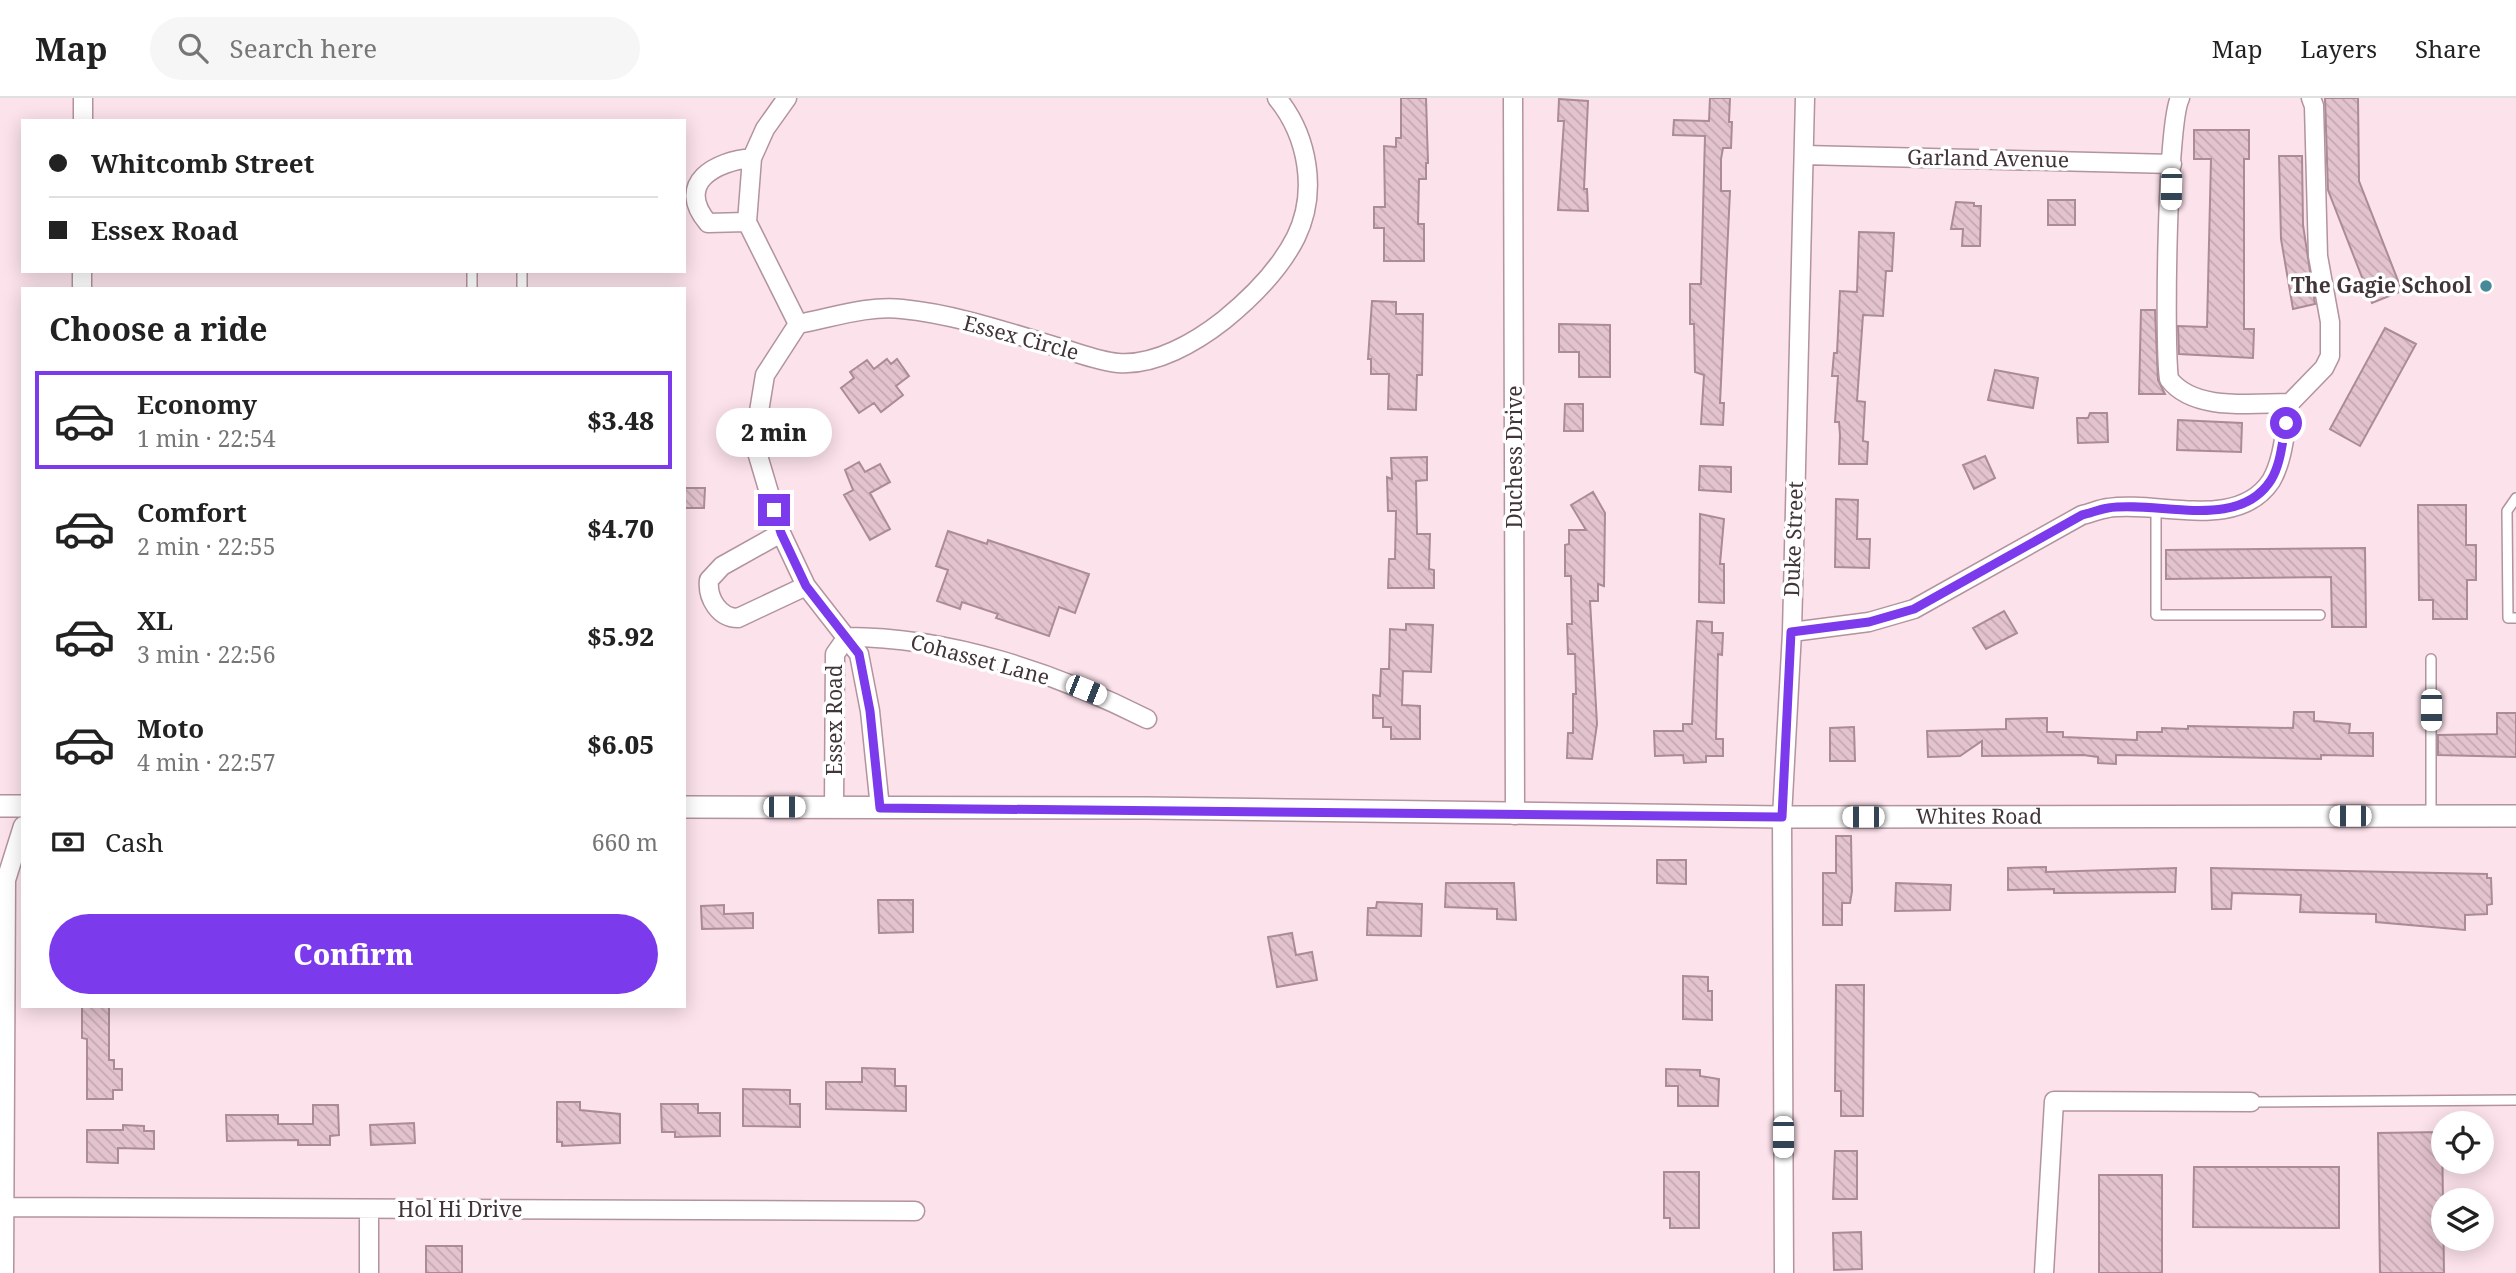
<!DOCTYPE html>
<meta charset="utf-8">
<style>
:root{--surface:#fff;--page:#f6f6f6;--text:#222;--muted:#767676;--line:#e0e0e0;--accent:#7c3aed}
body{margin:0;font-family:"Noto Serif",serif;background:var(--page);color:var(--text);height:100vh;display:flex;flex-direction:column;font-size:26px;white-space:nowrap}
*{box-sizing:border-box;margin:0}
p{font-size:23px;color:var(--muted)}
.icon{flex:none;width:38px;height:38px;fill:none;stroke:currentColor;stroke-width:2;stroke-linecap:round;stroke-linejoin:round}
.map{position:relative;flex:1;overflow:hidden}
.drawer{position:absolute;left:21px;top:189px;width:665px;height:721px;display:flex;flex-direction:column;background:var(--surface);border-radius:0px;box-shadow:0 4px 18px #0003}
.drawer>*{flex:none}
.top-card{position:absolute;left:21px;top:21px;width:665px;height:154px;border-radius:0px;box-shadow:0 4px 18px #0003;display:grid;align-content:center;height:154px;padding:0 28px;background:var(--surface)}
.controls{position:absolute;left:2431px;top:1013px;display:grid;gap:14px}
.controls a{display:grid;place-items:center;width:63px;height:63px;border-radius:50%;background:var(--surface);box-shadow:0 4px 18px #0003;font-size:35px}
.end{position:absolute;width:32px;height:32px;margin:-16px;border:9px solid #7c3aed;background:#fff;box-shadow:0 0 0 4px #fff}
.from{border-radius:50%}
.bubble{position:absolute;height:49px;border-radius:24px;background:var(--surface);box-shadow:0 4px 18px #0003;font-size:23px;font-weight:800;line-height:49px;text-align:center}
.car{position:absolute;width:21px;height:42px;margin:-21px -10px;border-radius:9px;box-shadow:0 0 5px 2px #0007;background:linear-gradient(#fff 24%,#345 0 40%,#fff 0 76%,#345 0 86%,#fff 0)}
.top-card b{display:flex;align-items:center;gap:24px;height:66px;font-size:26px}
.top-card b+b{border-top:2px solid var(--line)}
.top-card i{width:18px;height:18px;background:var(--text)}
ul{padding:0;list-style:none}
li{display:flex;align-items:center;gap:21px;height:98px;margin:0 14px 10px;padding:0 14px;border:4px solid transparent;border-radius:0px}
li div{flex:1}
li b{display:block;font-size:26px}
li em{font-style:normal;font-weight:800}
li.selected{border-color:var(--accent)}
li>.icon{width:63px;height:63px;stroke-width:1.5}
h2{padding:0 28px;font-size:32px;line-height:84px}
.pay{display:flex;align-items:center;gap:18px;height:77px;padding:0 28px;font-size:26px}
.pay p{margin-inline-start:auto}
.action{display:flex;gap:14px;margin-top:auto;padding:14px 28px}
.action a{flex:1;height:80px;border-radius:42px;background:var(--accent);color:#fff;font-size:28px;font-weight:800;line-height:80px;text-align:center}
header{display:flex;align-items:center;gap:42px;box-sizing:border-box;height:98px;padding:0 35px;background:var(--surface);border-bottom:2px solid var(--line)}
header strong{font-size:33px}
nav{display:flex;gap:38px;margin-inline-start:auto;font-size:24px}
.search{width:490px;height:63px;background:var(--page);display:flex;align-items:center;gap:18px;box-sizing:border-box;padding:0 24px;border-radius:38px;color:var(--muted);font-size:26px}
.map>svg:first-child{display:block}
</style>
<header>
<strong>Map</strong>
<div class="search"><svg class="icon" aria-label="search" viewBox="0 0 24 24"><circle cx="10" cy="10" r="6"/><path d="M15 15l6 6"/></svg>Search here</div>
<nav><a>Map</a><a>Layers</a><a>Share</a></nav>
</header>
<div class="map">
<svg width="2516" height="1175" viewBox="0 0 2516 1175">
<defs>
<pattern id="building-back-hatch" width="6" height="6" patternUnits="userSpaceOnUse" patternTransform="scale(1.75)"><rect width="6" height="6" fill="#e3c3ce"/><path d="M-1 5l2 2M0 0l6 6M5-1l2 2" fill="none" stroke="#c4a8b2"/></pattern>
</defs>
<rect width="100%" height="100%" fill="#fce2eb"/>
<path fill="url(#building-back-hatch)" stroke="#aa8b96" stroke-width="2" d="M1401,0H1426L1428,65H1426V81H1419L1418,126H1424V163H1384V130H1374V109H1385L1384,48L1396,49V40H1401Z
M1710,0H1730L1729,24H1732L1731,50H1723L1721,61V93H1730L1720,305H1724L1723,327L1701,326L1704,277L1695,274L1694,226H1690V186H1701L1705,38L1673,37L1674,22L1709,23Z
M2325,0H2358L2359,83L2402,193L2372,205L2328,92Z
M1559,1L1588,3L1584,91H1587L1588,113L1558,112L1564,23H1558Z
M2194,32H2249V61H2244V231H2254L2253,260L2179,256L2178,228L2207,229L2211,61H2194Z
M2279,58H2302L2303,127L2315,206L2293,211L2281,141Z
M2048,102H2075V127H2048Z
M1956,104L1974,105V108H1981L1980,148H1962L1963,131H1951Z
M1859,134L1894,135L1892,173H1886L1883,218L1863,217L1857,303L1865,304L1863,343L1868,344L1867,366H1839L1840,337L1839,324H1835L1838,278H1832L1834,255H1837L1840,193L1857,194Z
M1372,203L1396,204V216H1423L1422,277H1417L1416,312L1388,311L1389,276H1371V261H1368Z
M2141,212H2155L2158,282L2165,296H2139Z
M1559,226L1610,227V279H1579V254H1559Z
M2385,230L2416,246L2360,348L2330,331Z
M887,261L891,266L897,261L909,278L896,288L903,297L881,314L874,305L859,315L841,290L854,280L850,274L867,262L874,271Z
M1995,272L2038,280L2033,310L1988,302Z
M1565,306H1583V333H1564Z
M2090,315H2107L2108,344L2078,345L2077,320H2088Z
M2178,322L2242,325L2241,354L2177,352Z
M1985,358L1995,380L1974,391L1963,367Z
M1427,359V382L1416,383L1417,436H1430L1429,471L1434,472V490H1388L1389,461H1395L1396,413H1388L1387,379L1392,381L1391,360Z
M859,364L865,374L880,366L890,384L870,395L890,431L870,442L844,397L853,392L845,372Z
M1700,368L1731,369V394L1699,392Z
M684,390H705L704,410H684Z
M1593,394L1605,415L1604,488L1598,486V503H1590L1597,626L1592,661L1567,660L1568,635H1573V596H1576L1575,556H1568L1567,526H1572L1571,478H1565V447L1569,446V432H1586L1571,407Z
M1836,401L1858,402L1857,441H1870L1869,470L1835,469Z
M2418,407H2466V447H2476V482H2467V521H2433V502H2419Z
M1700,416L1724,421L1720,466H1724V505L1699,504Z
M948,433L987,446L988,442L1089,476L1075,515L1059,509L1049,538L996,520L998,516L962,504L960,511L937,503L948,472L936,468Z
M2365,450L2366,529H2332L2331,479L2166,481V452Z
M2004,513L2017,535L1986,551L1973,530Z
M1697,523L1712,524V535H1723L1722,557L1718,556L1716,641H1723V658H1706V664L1684,665L1683,657L1655,658L1654,633H1683V626H1692Z
M1406,526L1433,527L1431,574L1403,573L1402,607L1420,608V641H1391V629H1383V620H1373V597L1380,598L1381,571H1389L1390,531L1406,532Z
M2294,614H2314V623L2350,626L2349,635H2373V658L2321,657V661L2116,657V666L2098,665V659L2083,657L1982,658V643L1960,658L1928,659L1927,633L2006,631V621L2047,620V634H2063V639L2137,642V634H2162V630L2188,631V628L2293,630Z
M2497,615H2516V659L2438,657V637L2497,636Z
M1854,629L1855,663H1830V630Z
M1836,738H1851L1852,793L1850,805H1842V827H1823V775H1836Z
M1657,762H1686V786L1657,785Z
M2046,769V774L2176,770L2175,794L2054,795V791L2008,792V770Z
M2211,770L2487,776V780H2491L2492,806L2487,807V816L2465,817V832L2376,824V816L2300,814L2301,797L2232,795L2231,811H2212Z
M1446,785H1514L1516,822L1497,821V811L1445,809Z
M1896,785L1951,787L1950,812L1895,813Z
M878,802H913V834L879,835Z
M1377,804L1422,806L1421,838L1367,837L1368,810H1376Z
M724,807V816L753,815V830L702,831L701,808Z
M1292,835L1296,857L1312,854L1317,882L1277,889L1268,839Z
M1683,878L1708,879V893H1712V922L1683,921Z
M1836,887H1864L1863,1018H1841V993H1835Z
M109,908V962H114V971H122V992H113V1001H87V941L82,940V909Z
M862,970L895,971V988H906V1013L826,1011V984H862Z
M1666,971L1700,972V978L1719,981L1718,1008H1678V988H1666Z
M743,991L790,992V1006H800V1029L743,1028Z
M557,1004H580V1012L620,1016V1045L562,1048V1044H557Z
M661,1006H698V1015H720V1038L675,1039V1034H662Z
M313,1007H338L339,1037L330,1038V1047H298V1042L227,1043L226,1017H278V1026H313Z
M414,1025L415,1045L371,1047L370,1027Z
M123,1027L144,1028V1033H154V1051L118,1050V1065L87,1064V1032H123Z
M2442,1034L2444,1175H2380L2378,1035Z
M1835,1053H1857V1101H1833Z
M2194,1069H2339V1130L2193,1129Z
M1664,1074H1699V1130H1670V1120H1664Z
M2099,1077H2162V1175H2099Z
M1861,1134L1862,1171L1834,1172L1833,1135Z
M426,1148H462V1175H426Z"/>
<g fill="none" stroke-linecap="round" stroke-linejoin="round">
<defs>
<path id="service" d="M472,191V173
M522,191V173
M2516,400L2507,413L2508,520H2516
M2156,410V517H2320
M2431,561V718
M2251,1004L2516,1002"/>
<path id="minor" d="M787,0L765,31L752,60L747,124L798,226
M1513,0L1515,717
M2180,0C2167,25 2164,246 2169,281C2194,314 2253,305 2290,305L2324,270L2330,258V224L2318,158L2314,8L2311,0
M83,23V0
M1804,57L2172,66
M747,124L708,125C674,85 716,63 752,60
M82,191V173
M798,226C831,220 868,207 902,211C954,216 1007,234 1057,249C1076,254 1097,263 1118,265C1155,268 1196,244 1224,222C1251,200 1280,171 1296,139C1318,94 1308,38 1277,0
M798,226L765,277L754,344L781,435L806,488L859,556L870,613L880,710
M781,435L722,468L709,482C707,500 719,520 738,520L806,488
M1792,534L1869,524L1914,511L2082,417C2091,415 2100,411 2108,410C2158,402 2237,434 2271,383C2284,361 2285,329 2290,305
M847,539C950,539 1056,575 1147,621
M834,710L835,556L847,539
M5,1109L915,1113
M369,1111V1175
M4,1175L6,782L23,728
M1784,1175L1782,719L1792,534L1805,0
M2044,1175L2054,1003L2251,1004"/>
<g id="tertiary">
<path d="M0,708H23"/>
<path id="s1" d="M684,709L1147,710L1782,719L2516,718"/>
</g>
</defs>
<use href="#service" stroke="#b2939e" stroke-width="12"/>
<use href="#minor" stroke="#b2939e" stroke-width="21"/>
<use href="#tertiary" stroke="#b2939e" stroke-width="24"/>
<use href="#service" stroke="#fff" stroke-width="9"/>
<use href="#minor" stroke="#fff" stroke-width="18"/>
<use href="#tertiary" stroke="#fff" stroke-width="21"/>
</g>
<g fill="none" stroke-linecap="round" stroke-linejoin="round">
<path stroke="#7c3aed" stroke-width="9" d="M774,412L781,435L806,488L859,556L870,613L880,710L1782,719L1791,534L1869,524L1914,511L2082,417C2091,415 2100,411 2108,410C2158,402 2238,434 2271,382C2281,366 2282,344 2286,325"/>
</g>
<circle fill="#468a99" stroke="#fff" stroke-width="2.5" cx="2486" cy="188" r="7"/>
<g text-anchor="middle" stroke-width="7" stroke-linejoin="round" paint-order="stroke">
<g font-size="21" fill="#423539" stroke="#fff">
<text transform="translate(1988 61) rotate(1)" y="7">Garland Avenue</text>
<text transform="translate(1021 240) rotate(15)" y="7">Essex Circle</text>
<text transform="translate(1515 359) rotate(-90)" y="7">Duchess Drive</text>
<text transform="translate(1794 441) rotate(-88)" y="7">Duke Street</text>
<text transform="translate(980 562) rotate(15)" y="7">Cohasset Lane</text>
<text transform="translate(835 622) rotate(-90)" y="7">Essex Road</text>
<text dy="7" stroke="none"><textPath href="#s1" startOffset="1295">Whites Road</textPath></text>
<text x="460" y="1119">Hol Hi Drive</text>
</g>
<g font-size="21" font-weight="bold" fill="#423539" stroke="#fff" text-anchor="end">
<text x="2472" y="195">The Gagie School</text>
</g>
</g>
</svg>
<div class="controls">
<a><svg class="icon" aria-label="locate" viewBox="0 0 24 24"><circle cx="12" cy="12" r="6"/><path d="M12 2v4M12 18v4M2 12h4M18 12h4"/></svg></a>
<a><svg class="icon" aria-label="layers" viewBox="0 0 24 24"><path d="M12 4l9 5-9 5-9-5zM3 14l9 5 9-5"/></svg></a>
</div>
<i class="end from" style="left:2286px;top:325px"></i>
<i class="end" style="left:774px;top:412px"></i>
<div class="bubble" style="left:716px;top:310px;width:116px">2 min</div>
<i class="car" style="left:2171px;top:91px;rotate:181deg"></i>
<i class="car" style="left:1086px;top:592px;rotate:112deg"></i>
<i class="car" style="left:2431px;top:612px;rotate:180deg"></i>
<i class="car" style="left:784px;top:709px;rotate:90deg"></i>
<i class="car" style="left:2350px;top:718px;rotate:270deg"></i>
<i class="car" style="left:1863px;top:719px;rotate:270deg"></i>
<i class="car" style="left:1783px;top:1039px;rotate:180deg"></i>
<div class="top-card">
<b><i class="from"></i>Whitcomb Street</b>
<b><i></i>Essex Road</b>
</div>
<section class="drawer">
<h2>Choose a ride</h2>
<ul>
<li class="selected"><svg class="icon" aria-label="car" viewBox="0 0 24 24"><path d="M5 17H2v-5l4-1 3-4h7l3 4 3 1v5h-3M9 17h6M6 11h13"/><circle cx="7" cy="17" r="2"/><circle cx="17" cy="17" r="2"/></svg><div><b>Economy</b><p>1 min · 22:54</p></div><em>$3.48</em></li>
<li><svg class="icon" aria-label="car" viewBox="0 0 24 24"><path d="M5 17H2v-5l4-1 3-4h7l3 4 3 1v5h-3M9 17h6M6 11h13"/><circle cx="7" cy="17" r="2"/><circle cx="17" cy="17" r="2"/></svg><div><b>Comfort</b><p>2 min · 22:55</p></div><em>$4.70</em></li>
<li><svg class="icon" aria-label="car" viewBox="0 0 24 24"><path d="M5 17H2v-5l4-1 3-4h7l3 4 3 1v5h-3M9 17h6M6 11h13"/><circle cx="7" cy="17" r="2"/><circle cx="17" cy="17" r="2"/></svg><div><b>XL</b><p>3 min · 22:56</p></div><em>$5.92</em></li>
<li><svg class="icon" aria-label="car" viewBox="0 0 24 24"><path d="M5 17H2v-5l4-1 3-4h7l3 4 3 1v5h-3M9 17h6M6 11h13"/><circle cx="7" cy="17" r="2"/><circle cx="17" cy="17" r="2"/></svg><div><b>Moto</b><p>4 min · 22:57</p></div><em>$6.05</em></li>
</ul>
<div class="pay"><svg class="icon" aria-label="cash" viewBox="0 0 24 24"><path d="M3 7h18v10H3z"/><circle cx="12" cy="12" r="2"/></svg>Cash<p>660 m</p></div>
<div class="action"><a>Confirm</a></div>
</section>
</div>
